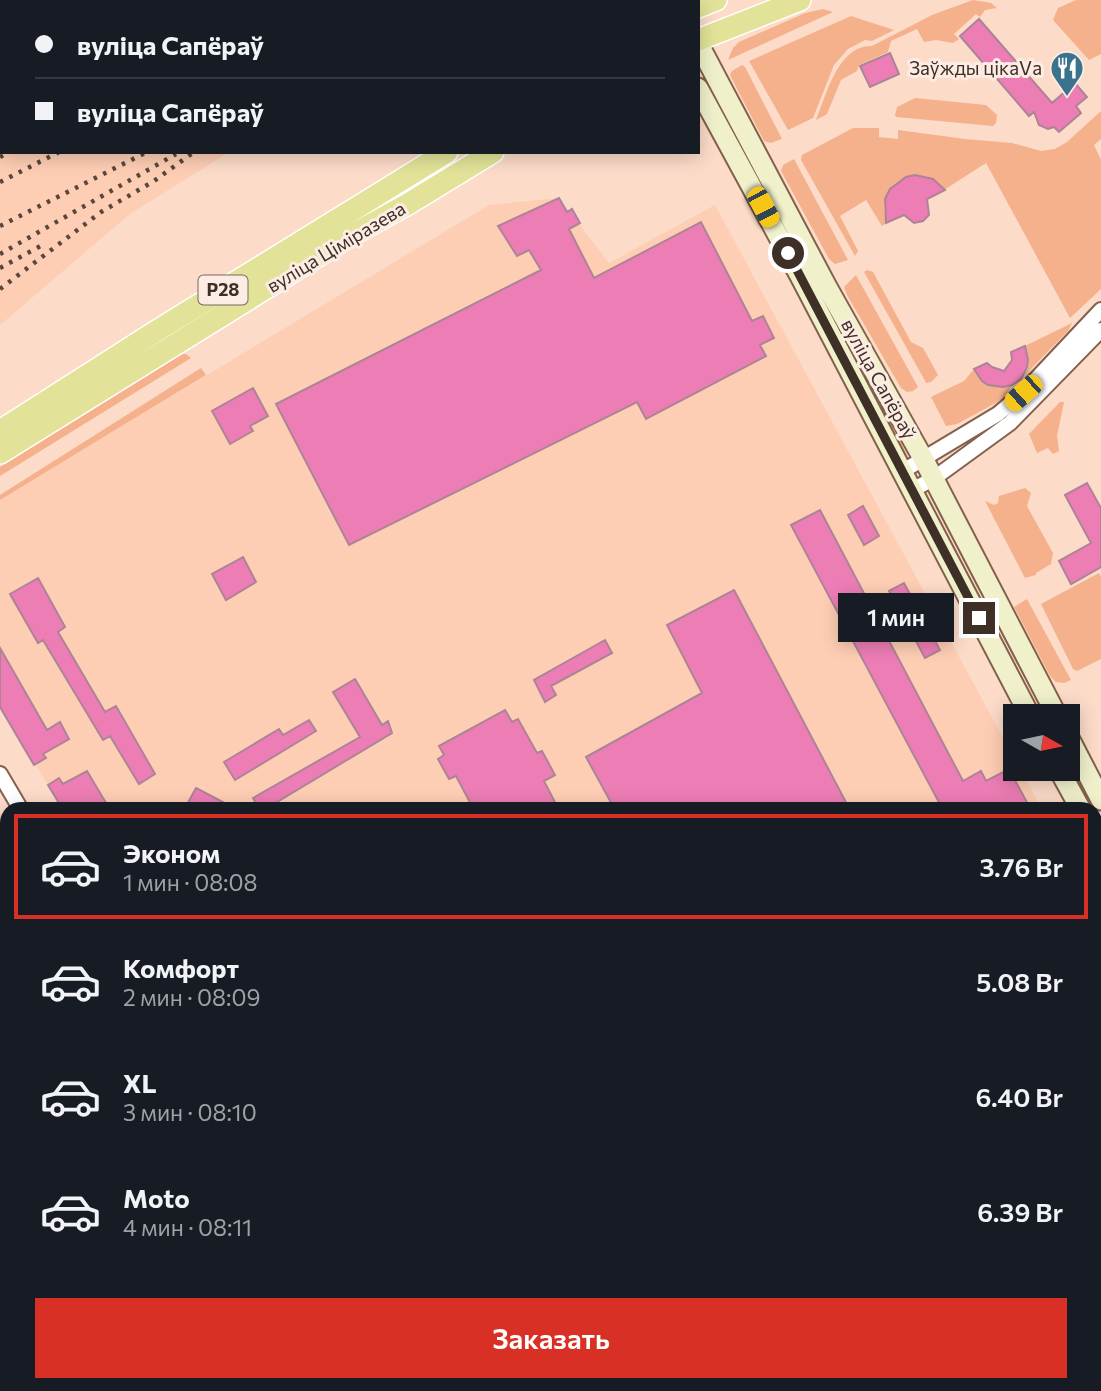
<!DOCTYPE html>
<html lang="ru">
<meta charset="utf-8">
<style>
:root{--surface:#171b24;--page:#20242c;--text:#f1f3f6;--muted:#9ea1a6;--line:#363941;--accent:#d93025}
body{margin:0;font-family:Commissioner,sans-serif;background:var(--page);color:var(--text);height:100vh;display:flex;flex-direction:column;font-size:26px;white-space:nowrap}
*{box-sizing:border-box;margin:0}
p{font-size:23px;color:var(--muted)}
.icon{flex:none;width:38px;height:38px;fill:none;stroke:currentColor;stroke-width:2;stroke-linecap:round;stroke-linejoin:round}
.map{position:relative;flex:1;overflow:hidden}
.details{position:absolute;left:0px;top:802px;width:1102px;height:590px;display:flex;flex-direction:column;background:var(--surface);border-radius:21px 21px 0 0;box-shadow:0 4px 18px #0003}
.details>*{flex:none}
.top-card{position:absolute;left:0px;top:0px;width:700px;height:154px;box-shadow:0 4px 18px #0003;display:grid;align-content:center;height:154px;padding:0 35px;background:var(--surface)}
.needle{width:46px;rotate:99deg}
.fabs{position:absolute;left:1003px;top:704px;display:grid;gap:14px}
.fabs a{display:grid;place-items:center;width:77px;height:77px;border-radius:0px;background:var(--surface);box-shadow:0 4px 18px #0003;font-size:35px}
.end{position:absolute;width:32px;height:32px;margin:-16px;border:9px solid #3f3027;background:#fff;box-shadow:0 0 0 4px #fff}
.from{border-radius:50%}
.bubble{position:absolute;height:49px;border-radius:0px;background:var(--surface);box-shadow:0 4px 18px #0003;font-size:23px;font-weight:600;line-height:49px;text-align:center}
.car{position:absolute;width:21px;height:42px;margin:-21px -10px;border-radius:9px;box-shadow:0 0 5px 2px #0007;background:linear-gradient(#f5c518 24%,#345 0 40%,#f5c518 0 76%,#345 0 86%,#f5c518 0)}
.top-card b{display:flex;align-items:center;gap:24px;height:66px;font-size:26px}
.top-card b+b{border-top:2px solid var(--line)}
.top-card i{width:18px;height:18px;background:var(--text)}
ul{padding:12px 0 0;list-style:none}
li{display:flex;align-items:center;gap:21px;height:105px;margin:0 14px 10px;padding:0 21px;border:4px solid transparent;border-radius:0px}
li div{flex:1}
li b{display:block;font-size:26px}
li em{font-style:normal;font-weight:600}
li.selected{border-color:var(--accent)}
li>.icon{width:63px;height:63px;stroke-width:1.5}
.primary-button{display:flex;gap:14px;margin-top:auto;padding:14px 35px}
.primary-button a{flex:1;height:80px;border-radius:0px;background:var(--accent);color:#fff;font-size:28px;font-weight:600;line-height:80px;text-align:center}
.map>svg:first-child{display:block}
</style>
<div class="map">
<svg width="1101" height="1391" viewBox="0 0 1101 1391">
<rect width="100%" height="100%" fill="#fcdbc9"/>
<path fill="#feceb4" d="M0,0H194L2,2L0,101Z
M0,145H2V152H229L130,214L0,325Z
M559,198L609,263L715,205L1015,760V768H1020L1041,808H62L0,707V500L489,205Z
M0,813L7,825V1194L0,1182Z
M1096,909L1101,919V1345L1096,1348Z
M7,1374V1384H1035L1040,1391H0V1378Z"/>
<path fill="#f5b18b" d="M973,0L991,3L997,8L985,10L980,17L976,14L954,34L959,39L953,43L936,40L924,42L917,29L891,41L888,52L859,65L857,71L841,80L827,114L816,120C827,94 838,45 872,46L932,15Z
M1076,0H1101V54L1089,60L1053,20L1058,8Z
M823,9L833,12L728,60L733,48L739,42L805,13Z
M851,16L894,30L872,41L865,40L848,49L834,65L813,118L788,130L749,61Z
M742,65L745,67L782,139L771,143L764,141L730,75L732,71Z
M708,84L889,415L907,455L903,456L877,403L707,87Z
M915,98L986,105L997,115L996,123L993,126L896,117L895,115L897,107Z
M1101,111V139L1094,145L1101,160V289L1070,318L986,163L944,190C928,169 893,172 885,200C883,207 885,215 886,223L882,226L866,200L840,216L858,251L855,256L801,160L802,155L853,128H879V137L898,139V130L965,139L1012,143L1041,151L1055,149L1067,142Z
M794,159L848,260L835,264L829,259L781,171L783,165Z
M867,270L873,272L911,342L923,348L938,375L931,382L926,383L924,379L864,272Z
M856,275L918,387L913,391L907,392L901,388L847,295L844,287Z
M1072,323L1068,331L1021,379L1027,367L1025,346Z
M180,354H186L191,358L0,476V467Z
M201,368L206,375L0,500V495Z
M974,369C984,384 994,389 1012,385L1003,399L957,424L946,426L931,397L964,381Z
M1060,402H1064L1057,436L1059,451L1053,454L1048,448L1037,453L1029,434Z
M1025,488L1031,493L1027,506L1053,553L1051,564L1036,573V575L1025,578L985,501L994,505L998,503L999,496Z
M1099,573L1101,577V659L1077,671L1073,669L1041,604Z
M1027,599L1071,680L1064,683L1056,682L1050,676L1014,607Z"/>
<path fill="#ed7db5" stroke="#ac8496" stroke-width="2" d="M979,19L1052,103L1075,83L1087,97L1076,106L1081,113L1059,132L1054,127L1048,129L1039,125L1034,112L1029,116L960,36Z
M890,53L899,74L870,87L860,66Z
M915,175L933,179L945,190L927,199L929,215L923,221L914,223L904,215L886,223L885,199L890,189L906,177Z
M559,198L567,212L572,209L580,223L569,229L594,278L701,222L752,321L763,316L774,338L760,345L766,356L646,419L637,402L349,545L276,404L541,270L529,250L517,256L498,226Z
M1025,346L1028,360L1027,367L1021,379L1012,385L1003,387L988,385L982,381L974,369L987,363L992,367L1004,371L1012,360L1011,352Z
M253,388L268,416L250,426L253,431L230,444L212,411Z
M1087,483L1101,508V567L1071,584L1059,561L1091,543L1065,495Z
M863,506L879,536L864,545L848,515Z
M820,510L963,781L981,771L986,781L1009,769L1030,808H983L980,803L970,808H942L791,525Z
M243,557L256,582L226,600L212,574Z
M38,578L65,627L58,632L105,712L116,706L155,774L139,784L110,736L103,740L43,640L38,643L10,594Z
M904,583L940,650L925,658L889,591Z
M734,590L849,808H614L586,757L702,693L667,625Z
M605,640L612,653L551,686L556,695L545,702L534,680Z
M0,648L47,730L60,722L69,739L43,754L46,758L34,765L0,707Z
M355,679L382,725L388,721L392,733L267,808H259L253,798L360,737L333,692Z
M505,710L512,722L518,719L537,753L542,751L555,775L544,781L558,808H473L456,776L449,779L438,759L444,755L439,746Z
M309,720L316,731L235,780L224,762L279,729L283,735Z
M87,771L109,808H62L48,785L59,778L63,784Z
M196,788L234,808H185Z"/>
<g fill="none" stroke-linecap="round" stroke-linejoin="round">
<defs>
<path id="street" d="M903,471L998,414L1023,393L1101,310
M912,490L933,479L1010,423L1101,330
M0,774L20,808"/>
<path id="secondary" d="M698,43L827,287L924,460L1057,716
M698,88L800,276L1030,716
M1068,736L1101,800
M1058,768L1080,808
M1096,838L1101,848"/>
<path id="primary" d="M698,7L716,0
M698,40L800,0
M0,431L158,330L447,152
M0,453L350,236L408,204L493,152"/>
</defs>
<use href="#street" stroke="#83604c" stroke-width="18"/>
<use href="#secondary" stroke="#83604c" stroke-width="23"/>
<use href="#primary" stroke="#fff" stroke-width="24"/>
<use href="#street" stroke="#fff" stroke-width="14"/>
<use href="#secondary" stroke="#f0f1cb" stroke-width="19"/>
<use href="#primary" stroke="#e2e398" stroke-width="21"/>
<path stroke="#59473d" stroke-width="4.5" stroke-dasharray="3.5 7" stroke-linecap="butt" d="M208,2L211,0
M298,2L302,0
M319,2L323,0
M342,2L345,0
M413,2L416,0
M436,2L442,0
M487,2L491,0
M0,110L2,109
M0,157L9,152
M0,182L59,152
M0,226L147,152
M0,254L176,154
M0,268L46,243
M0,289L101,212L154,181L194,152"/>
</g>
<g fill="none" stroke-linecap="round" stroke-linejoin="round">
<path stroke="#3f3027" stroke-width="9" d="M788,253L979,618"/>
</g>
<defs>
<symbol id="restaurant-pin" viewBox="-11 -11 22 30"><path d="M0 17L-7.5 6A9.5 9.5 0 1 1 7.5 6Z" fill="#3b738d" stroke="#fdece3"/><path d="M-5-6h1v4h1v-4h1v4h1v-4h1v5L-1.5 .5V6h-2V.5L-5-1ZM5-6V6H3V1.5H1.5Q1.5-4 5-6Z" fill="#fff"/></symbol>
</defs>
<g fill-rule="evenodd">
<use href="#restaurant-pin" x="1048" y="49" width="38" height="52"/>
</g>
<g text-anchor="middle" stroke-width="6" stroke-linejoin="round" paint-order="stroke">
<rect fill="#fdece3" stroke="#78685f" stroke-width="2" x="198.5" y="275.5" width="49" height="29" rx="5"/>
<g font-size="18" font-weight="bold" fill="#3f3027">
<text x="223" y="296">Р28</text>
</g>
<g font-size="19" fill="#3f3027" stroke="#fdece3" text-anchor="end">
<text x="1042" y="75">Заўжды цікаVа</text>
</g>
<g font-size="19" fill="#3f3027" stroke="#fdece3">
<text transform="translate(336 247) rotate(-31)" y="7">вуліца Ціміразева</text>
<text transform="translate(879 379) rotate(61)" y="7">вуліца Сапёраў</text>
</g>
</g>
</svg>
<div class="fabs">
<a><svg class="needle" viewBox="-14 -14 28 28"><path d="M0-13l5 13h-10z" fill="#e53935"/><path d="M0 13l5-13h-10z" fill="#9ea1a6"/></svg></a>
</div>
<i class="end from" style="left:788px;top:253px"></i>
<i class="end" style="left:979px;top:618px"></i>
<div class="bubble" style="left:838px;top:593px;width:116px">1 мин</div>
<i class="car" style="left:763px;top:207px;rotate:152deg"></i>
<i class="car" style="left:1023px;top:393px;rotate:228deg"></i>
<div class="top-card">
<b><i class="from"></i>вуліца Сапёраў</b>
<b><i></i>вуліца Сапёраў</b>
</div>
<section class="details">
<ul>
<li class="selected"><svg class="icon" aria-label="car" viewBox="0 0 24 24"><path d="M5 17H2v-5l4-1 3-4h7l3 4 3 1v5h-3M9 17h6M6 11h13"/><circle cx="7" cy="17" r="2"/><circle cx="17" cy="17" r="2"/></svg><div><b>Эконом</b><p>1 мин · 08:08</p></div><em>3.76 Br</em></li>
<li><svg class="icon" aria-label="car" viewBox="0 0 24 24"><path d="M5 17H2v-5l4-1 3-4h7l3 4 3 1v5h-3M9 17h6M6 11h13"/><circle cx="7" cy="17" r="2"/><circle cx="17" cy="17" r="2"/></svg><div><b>Комфорт</b><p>2 мин · 08:09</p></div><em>5.08 Br</em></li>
<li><svg class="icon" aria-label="car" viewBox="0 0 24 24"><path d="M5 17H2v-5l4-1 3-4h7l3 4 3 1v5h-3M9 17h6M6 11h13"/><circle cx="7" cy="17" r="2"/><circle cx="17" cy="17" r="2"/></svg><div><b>XL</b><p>3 мин · 08:10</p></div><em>6.40 Br</em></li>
<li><svg class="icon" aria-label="car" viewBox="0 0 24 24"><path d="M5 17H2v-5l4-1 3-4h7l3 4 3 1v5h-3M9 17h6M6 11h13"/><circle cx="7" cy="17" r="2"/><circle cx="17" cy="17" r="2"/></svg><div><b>Moto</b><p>4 мин · 08:11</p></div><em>6.39 Br</em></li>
</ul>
<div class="primary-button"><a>Заказать</a></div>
</section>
</div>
